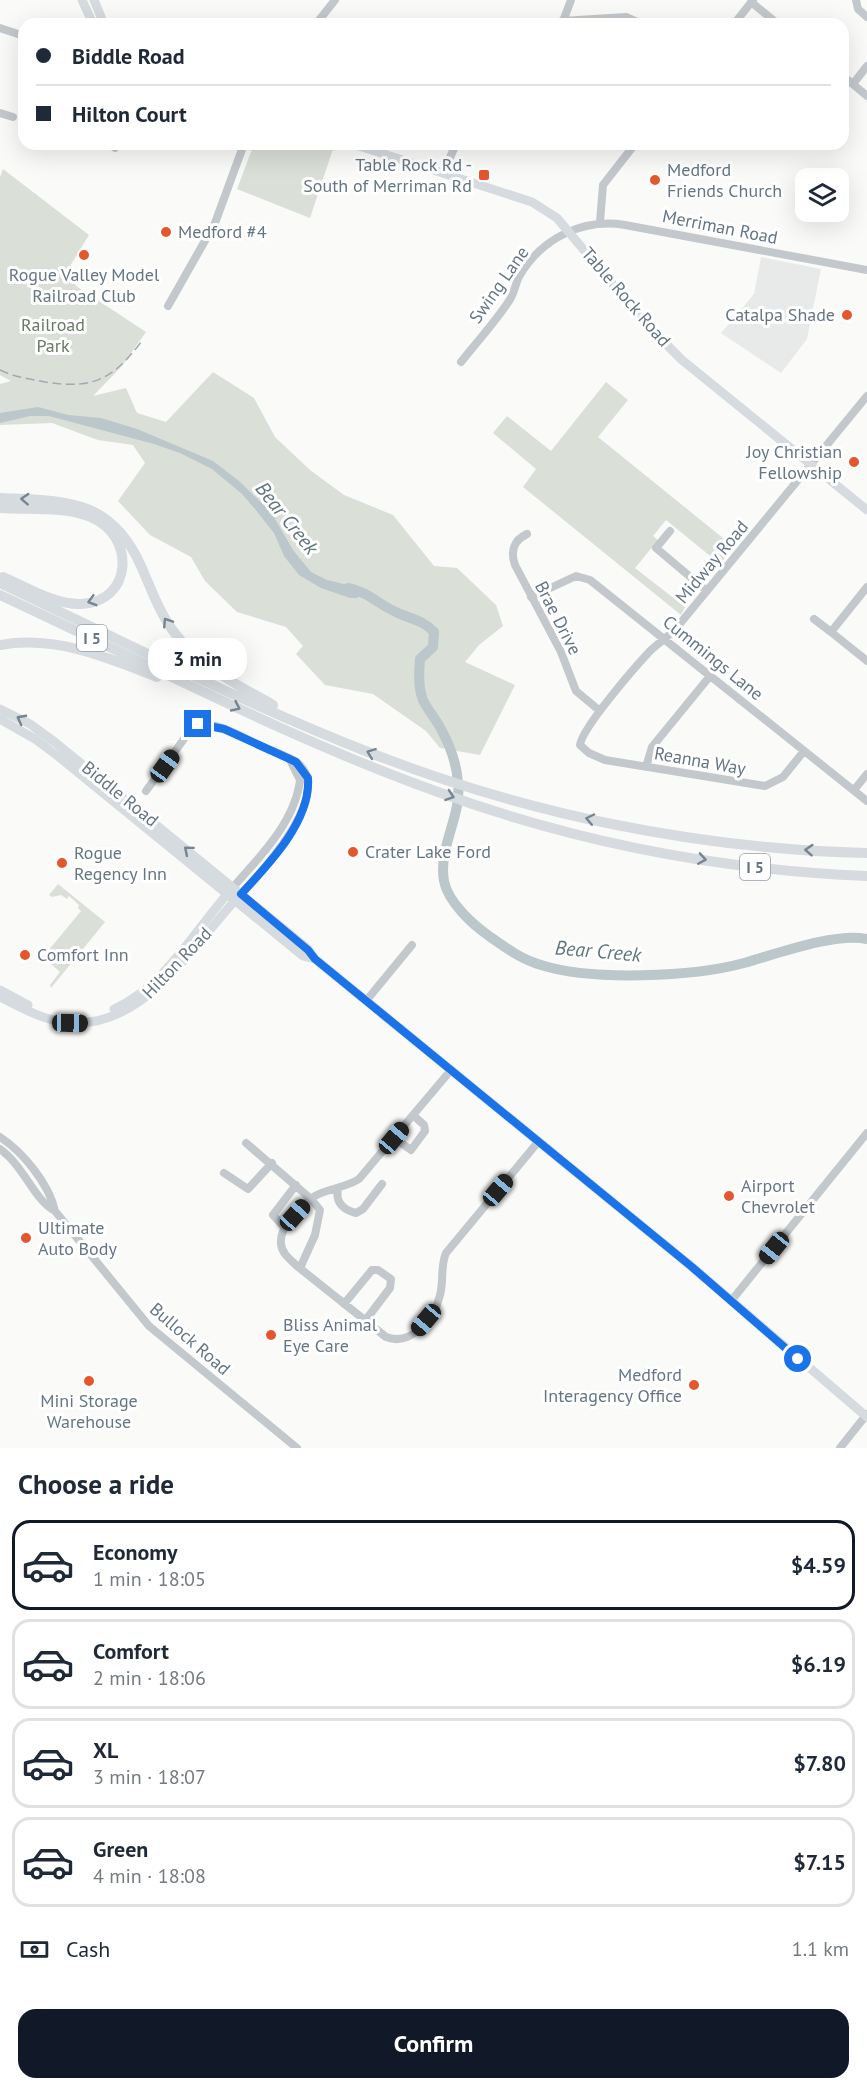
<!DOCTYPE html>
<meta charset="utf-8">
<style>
:root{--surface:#fff;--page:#f2f2f3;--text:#1f2937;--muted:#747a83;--line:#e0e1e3;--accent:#111827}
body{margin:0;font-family:"PT Sans",sans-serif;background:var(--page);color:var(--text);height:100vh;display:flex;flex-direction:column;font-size:22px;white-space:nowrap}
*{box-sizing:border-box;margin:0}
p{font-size:20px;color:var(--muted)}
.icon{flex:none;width:33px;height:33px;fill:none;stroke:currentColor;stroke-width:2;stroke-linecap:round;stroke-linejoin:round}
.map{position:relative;height:1448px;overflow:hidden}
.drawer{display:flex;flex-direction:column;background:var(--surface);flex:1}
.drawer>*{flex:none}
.banner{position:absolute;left:18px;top:18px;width:831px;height:132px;border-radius:18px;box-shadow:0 6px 24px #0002;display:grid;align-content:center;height:132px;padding:0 18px;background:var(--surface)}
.controls{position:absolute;left:795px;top:168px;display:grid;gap:12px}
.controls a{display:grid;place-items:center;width:54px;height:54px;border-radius:12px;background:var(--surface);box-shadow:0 6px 24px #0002;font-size:30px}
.end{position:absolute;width:27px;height:27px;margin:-14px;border:8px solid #1a73e8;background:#fff;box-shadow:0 0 0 3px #fff}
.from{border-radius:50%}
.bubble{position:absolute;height:42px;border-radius:18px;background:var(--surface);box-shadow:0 6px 24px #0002;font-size:20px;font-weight:700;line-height:42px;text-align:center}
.car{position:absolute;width:18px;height:36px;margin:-18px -9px;border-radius:8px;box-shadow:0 0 4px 2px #0007;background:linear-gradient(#222 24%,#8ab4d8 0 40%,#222 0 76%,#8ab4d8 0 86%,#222 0)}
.banner b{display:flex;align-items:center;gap:21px;height:57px;font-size:22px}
.banner b+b{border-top:2px solid var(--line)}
.banner i{width:15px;height:15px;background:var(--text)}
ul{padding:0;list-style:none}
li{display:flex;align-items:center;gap:18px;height:90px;margin:0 12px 9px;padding:0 6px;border:3px solid var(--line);border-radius:18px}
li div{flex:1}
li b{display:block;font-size:22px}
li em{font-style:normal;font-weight:700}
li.active{border-color:var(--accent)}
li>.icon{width:54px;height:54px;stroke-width:1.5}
h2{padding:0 18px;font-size:27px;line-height:72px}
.pay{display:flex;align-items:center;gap:15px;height:66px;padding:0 18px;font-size:22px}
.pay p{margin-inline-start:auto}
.action{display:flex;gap:12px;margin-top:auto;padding:12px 18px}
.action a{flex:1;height:69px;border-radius:18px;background:var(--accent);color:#fff;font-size:24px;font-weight:700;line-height:69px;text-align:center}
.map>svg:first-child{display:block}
</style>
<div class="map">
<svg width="867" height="1448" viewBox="0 0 867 1448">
<rect width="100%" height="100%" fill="#fafaf8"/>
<path fill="#e8e9e9" d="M761,257L821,269L807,339L781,373L721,333L754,294Z"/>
<path fill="#dadfd7" d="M254,144H318L333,149L310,218L237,189Z
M3,169L89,235L70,266L76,286L146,332L122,366L93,396L126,388L137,413L166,422L213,372L254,398L275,437L310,470L344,495L393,515L434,566L457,568L496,605L503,626L479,645L465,662L515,685L480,755L440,748L426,731L373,694L325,685L296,654L303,646L286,627L237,612L205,581L191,557L150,535L118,501L145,463L133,445L98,440L52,423L0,425V384L11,381L0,375V177Z
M606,382L628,400L598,437L734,547L720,564L666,520L653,536L658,540L635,568L685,607L681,615L523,487L536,469L493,433L507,416L551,451Z
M58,884L105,922L51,988L50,985L60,972L43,957L81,911L78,908L79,905L69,896L67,899L61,895L52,897L49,895Z"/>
<path fill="#bbc7cb" d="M38,407L68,415L101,418L137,429L213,461L239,481L271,512L293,550L311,572L327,580L360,588L361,595L357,598H350L321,588L299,575L284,556L274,533L255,509L242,494L212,469L180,453L154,444L49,416H30L0,423V413Z"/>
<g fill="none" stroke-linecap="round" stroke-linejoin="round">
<path stroke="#bbc7cb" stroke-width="10" d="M348,588C368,592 378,604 396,612C410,619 423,620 434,632L433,647L420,659C419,672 418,687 423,700C428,711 437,720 442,731C450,746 457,766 458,783C462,816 438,847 444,881C448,902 472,924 489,936C506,948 521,959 541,965C591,981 693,977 744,963C776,954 836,932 867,939"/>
<path stroke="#c3c8cc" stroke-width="8" d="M856,0L858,9L867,17
M751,2L778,24
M562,21L626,17L642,24
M316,24L335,0
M562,24L571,0
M734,24L753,0
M0,28L24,36
M843,76L867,96
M853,84L867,66
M0,113L13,117
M497,145L498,144
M115,148L117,144
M443,173L456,144
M600,222L603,185L635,144
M168,306L215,223L244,144
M461,362C477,342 495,322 509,301C515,293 515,283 520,275C542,238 583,218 625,225L867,270
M670,531L656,548L707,591
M527,534C514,540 510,551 515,565L561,652L576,691L600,711
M867,587L831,632L867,661
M531,597L576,576L590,580L867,801
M814,619L831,632
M804,751L783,777L765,786L605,760L589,753L580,745C582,728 635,667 650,651C659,642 670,636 678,626L867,396
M646,767L652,747L710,676
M854,790L867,774
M146,791L192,728L199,724C221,723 243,738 263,747C274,752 292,757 300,765C331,796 263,871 241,894
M233,887C260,857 295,822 300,780L291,762
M366,1001L412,945
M451,1070L359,1179C345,1188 329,1188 315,1196C301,1203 279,1227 281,1244C282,1254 291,1260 297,1266L386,1337C411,1347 435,1318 440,1295C444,1281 440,1267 446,1253L538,1142
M0,1137C23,1152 49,1184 55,1211
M394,1138L411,1150L425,1131L424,1125L413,1115
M246,1143L311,1199L320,1210L315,1235L300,1268
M0,1149C24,1166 34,1200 55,1211L149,1326L297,1448
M224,1173L248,1189L272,1163
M338,1189C335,1203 344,1210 356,1213L363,1209L382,1184
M285,1228L273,1215L296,1185
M731,1301L867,1133
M344,1304L372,1270H378L391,1279L390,1288L365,1321
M840,1448L867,1414"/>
<path stroke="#d6dbdf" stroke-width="9" d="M82,0L93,24
M94,0L104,24
M353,144L532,202L557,218L647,325L682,360L867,510
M0,709L30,724L56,743L308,949L315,959L692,1267L867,1417
M0,719L35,739L59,757L303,956L315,959
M0,990L28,1005
M0,997C15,1005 30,1013 46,1018C134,1046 189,950 239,896
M114,1009C164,987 195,930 230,891"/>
<path stroke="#d6dbdf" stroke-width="10" d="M0,498C65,501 111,498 141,566C152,591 160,615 177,636C202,668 238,685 273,705
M0,508C29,510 64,506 91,517C136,536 133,602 81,604C55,605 27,587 3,577
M0,583C122,641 243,703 368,752C526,814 697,849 867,853
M0,595C145,662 287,738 438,792C575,842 721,870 867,876
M0,645C55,635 107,657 157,677"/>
<path stroke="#a2aab0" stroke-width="1.5" stroke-dasharray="9 4.5" stroke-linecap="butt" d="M0,370C14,377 30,379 45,382C91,389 112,381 141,342"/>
</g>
<defs><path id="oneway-chevron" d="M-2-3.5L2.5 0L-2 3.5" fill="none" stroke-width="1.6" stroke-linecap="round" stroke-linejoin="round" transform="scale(1.5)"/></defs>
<g stroke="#768591">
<use href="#oneway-chevron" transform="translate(25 499) rotate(-177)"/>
<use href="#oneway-chevron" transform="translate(92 601) rotate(164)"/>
<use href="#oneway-chevron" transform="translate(167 622) rotate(-123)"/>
<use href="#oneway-chevron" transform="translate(236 707) rotate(25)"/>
<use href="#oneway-chevron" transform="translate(21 719) rotate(-152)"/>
<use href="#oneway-chevron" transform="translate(371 753) rotate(-159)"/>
<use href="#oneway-chevron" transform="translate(450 796) rotate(19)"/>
<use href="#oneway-chevron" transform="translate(590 819) rotate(-168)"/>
<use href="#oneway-chevron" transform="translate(188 850) rotate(-140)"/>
<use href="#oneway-chevron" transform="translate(809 850) rotate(-176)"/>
<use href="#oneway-chevron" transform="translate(702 859) rotate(9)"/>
</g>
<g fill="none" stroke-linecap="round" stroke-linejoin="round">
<path stroke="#1a73e8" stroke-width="8" d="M198,724L224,729L296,762L308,778C311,821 269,864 241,894L308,950L315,959L692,1267L798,1359"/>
</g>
<g fill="#e4572e" stroke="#fff" stroke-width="2">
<rect x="478" y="169" width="12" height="12" rx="3"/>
<circle cx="655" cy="180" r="6"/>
<circle cx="166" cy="232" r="6"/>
<circle cx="84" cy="255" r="6"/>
<circle cx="847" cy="315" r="6"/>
<circle cx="854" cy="462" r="6"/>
<circle cx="353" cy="852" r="6"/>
<circle cx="62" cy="863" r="6"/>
<circle cx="25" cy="955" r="6"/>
<circle cx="729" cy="1196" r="6"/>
<circle cx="26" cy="1238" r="6"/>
<circle cx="271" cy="1335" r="6"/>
<circle cx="89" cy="1381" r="6"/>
<circle cx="694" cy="1385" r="6"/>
</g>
<g text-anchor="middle" stroke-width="6" stroke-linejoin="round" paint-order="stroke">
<g fill="#fff" stroke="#939fa8" stroke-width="1.5">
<rect x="77" y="625" width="30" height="26" rx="4.5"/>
<rect x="740" y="854" width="30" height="26" rx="4.5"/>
</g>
<g font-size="16" font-weight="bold" fill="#657683">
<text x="92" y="644">I 5</text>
<text x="755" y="873">I 5</text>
</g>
<g font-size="18" fill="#657683" stroke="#fff" text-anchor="start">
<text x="472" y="171" text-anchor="end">Table Rock Rd -<tspan x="472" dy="21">South of Merriman Rd</tspan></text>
<text x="667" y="176">Medford<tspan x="667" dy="21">Friends Church</tspan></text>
<text x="178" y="238">Medford #4</text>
<text x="84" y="281" text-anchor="middle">Rogue Valley Model<tspan x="84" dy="21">Railroad Club</tspan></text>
<text x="835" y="321" text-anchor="end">Catalpa Shade</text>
<text x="842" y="458" text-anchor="end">Joy Christian<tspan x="842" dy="21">Fellowship</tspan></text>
<text x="365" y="858">Crater Lake Ford</text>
<text x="74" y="859">Rogue<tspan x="74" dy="21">Regency Inn</tspan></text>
<text x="37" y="961">Comfort Inn</text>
<text x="741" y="1192">Airport<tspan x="741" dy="21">Chevrolet</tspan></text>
<text x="38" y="1234">Ultimate<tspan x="38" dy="21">Auto Body</tspan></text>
<text x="283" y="1331">Bliss Animal<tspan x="283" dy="21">Eye Care</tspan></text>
<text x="682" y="1381" text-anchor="end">Medford<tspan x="682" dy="21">Interagency Office</tspan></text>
<text x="89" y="1407" text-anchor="middle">Mini Storage<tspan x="89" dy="21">Warehouse</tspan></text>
</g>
<g font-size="18" fill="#657683" stroke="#fff">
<text transform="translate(720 227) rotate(11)" y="6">Merriman Road</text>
<text transform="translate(499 285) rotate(-55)" y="6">Swing Lane</text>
<text transform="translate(626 297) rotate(49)" y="6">Table Rock Road</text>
<text transform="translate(712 562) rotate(-50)" y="6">Midway Road</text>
<text transform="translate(558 618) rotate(63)" y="6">Brae Drive</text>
<text transform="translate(713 658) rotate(39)" y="6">Cummings Lane</text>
<text transform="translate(700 761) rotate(10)" y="6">Reanna Way</text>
<text transform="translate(120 794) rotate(39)" y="6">Biddle Road</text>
<text transform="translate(177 963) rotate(-46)" y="6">Hilton Road</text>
<text transform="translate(190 1339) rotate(41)" y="6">Bullock Road</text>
</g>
<g font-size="18" fill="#687a64" stroke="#fff">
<text x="53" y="331">Railroad<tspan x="53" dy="21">Park</tspan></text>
</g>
<g font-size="20" font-style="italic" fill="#60757c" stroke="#fff">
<text transform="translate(287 518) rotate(51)" y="7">Bear Creek</text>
<text transform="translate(598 951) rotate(5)" y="7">Bear Creek</text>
</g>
</g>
</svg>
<div class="controls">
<a><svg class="icon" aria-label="layers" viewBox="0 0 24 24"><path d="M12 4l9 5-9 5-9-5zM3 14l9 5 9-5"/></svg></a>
</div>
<i class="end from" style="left:798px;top:1359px"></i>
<i class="end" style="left:198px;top:724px"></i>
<div class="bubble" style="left:148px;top:638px;width:99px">3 min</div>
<i class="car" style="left:165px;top:766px;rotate:36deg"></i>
<i class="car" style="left:70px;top:1023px;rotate:91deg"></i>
<i class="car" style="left:394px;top:1138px;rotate:40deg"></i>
<i class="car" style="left:498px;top:1190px;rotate:40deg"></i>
<i class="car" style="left:295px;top:1215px;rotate:42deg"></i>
<i class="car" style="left:774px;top:1248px;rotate:219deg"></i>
<i class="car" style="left:426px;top:1320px;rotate:220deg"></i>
<div class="banner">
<b><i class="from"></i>Biddle Road</b>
<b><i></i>Hilton Court</b>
</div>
</div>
<section class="drawer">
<h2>Choose a ride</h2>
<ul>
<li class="active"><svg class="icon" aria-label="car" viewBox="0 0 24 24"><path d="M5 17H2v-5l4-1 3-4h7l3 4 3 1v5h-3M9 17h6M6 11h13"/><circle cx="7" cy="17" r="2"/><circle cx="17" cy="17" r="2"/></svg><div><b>Economy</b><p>1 min · 18:05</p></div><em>$4.59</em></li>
<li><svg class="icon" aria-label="car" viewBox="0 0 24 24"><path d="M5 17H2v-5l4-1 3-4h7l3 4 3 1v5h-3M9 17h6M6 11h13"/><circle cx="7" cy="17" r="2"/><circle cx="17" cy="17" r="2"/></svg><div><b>Comfort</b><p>2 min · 18:06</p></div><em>$6.19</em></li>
<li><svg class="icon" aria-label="car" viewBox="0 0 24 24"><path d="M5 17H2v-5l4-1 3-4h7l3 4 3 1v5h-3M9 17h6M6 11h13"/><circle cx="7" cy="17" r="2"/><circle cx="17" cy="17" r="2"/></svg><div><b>XL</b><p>3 min · 18:07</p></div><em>$7.80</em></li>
<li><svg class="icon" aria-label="car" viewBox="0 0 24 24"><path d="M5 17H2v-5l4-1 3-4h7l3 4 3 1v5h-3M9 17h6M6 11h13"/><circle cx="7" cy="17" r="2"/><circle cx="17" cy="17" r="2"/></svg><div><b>Green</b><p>4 min · 18:08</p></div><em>$7.15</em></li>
</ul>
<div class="pay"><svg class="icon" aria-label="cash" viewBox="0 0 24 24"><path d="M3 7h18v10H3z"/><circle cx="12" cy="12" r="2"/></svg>Cash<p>1.1 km</p></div>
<div class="action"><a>Confirm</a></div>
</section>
